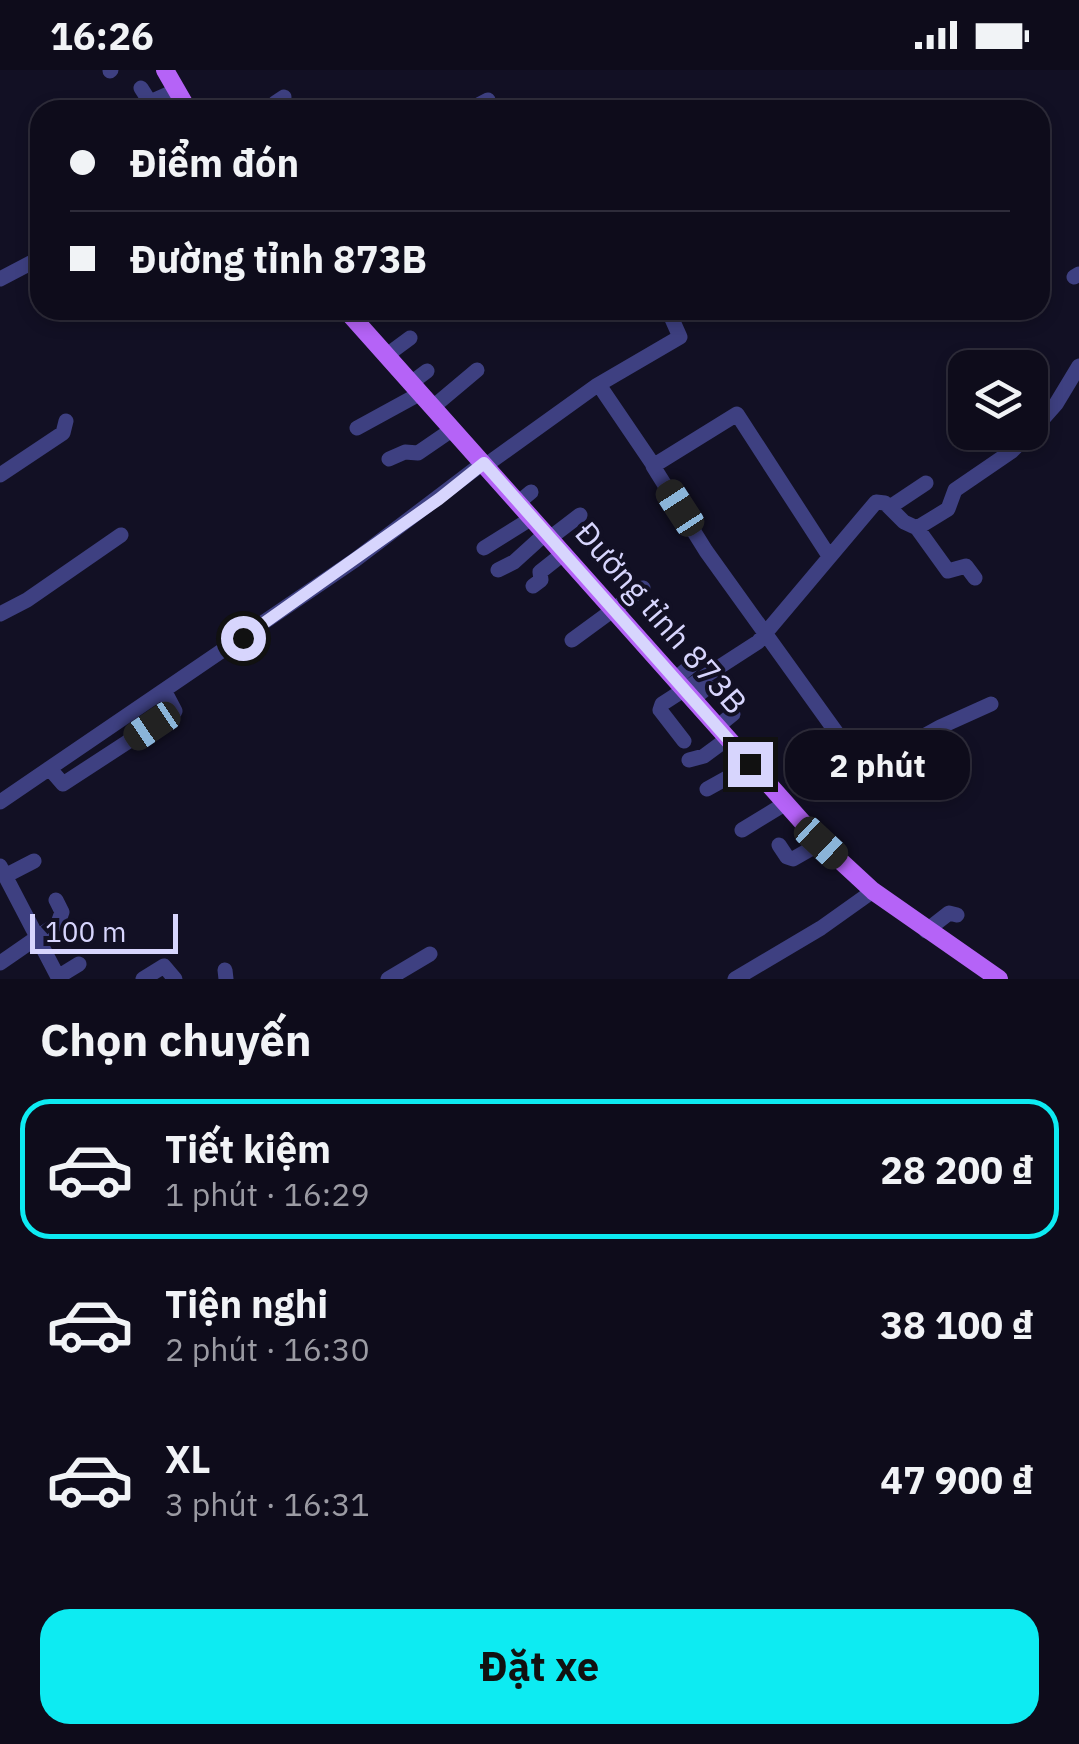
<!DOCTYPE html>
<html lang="vi">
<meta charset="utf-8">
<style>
:root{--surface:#0e0c1b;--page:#1c1a28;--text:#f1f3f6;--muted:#9b9ba3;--line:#2e2c3a;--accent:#0debf2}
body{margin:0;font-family:"IBM Plex Sans",sans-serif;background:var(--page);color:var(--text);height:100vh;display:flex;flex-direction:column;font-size:38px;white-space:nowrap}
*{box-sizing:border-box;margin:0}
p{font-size:32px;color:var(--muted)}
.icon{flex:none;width:55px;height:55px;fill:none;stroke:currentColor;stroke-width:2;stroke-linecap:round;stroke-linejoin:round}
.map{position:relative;height:909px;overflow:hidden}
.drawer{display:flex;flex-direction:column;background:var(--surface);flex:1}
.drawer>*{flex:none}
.guide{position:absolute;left:30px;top:30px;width:1020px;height:220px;border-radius:30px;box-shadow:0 5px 15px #0003,0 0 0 2px var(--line);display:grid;align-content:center;height:220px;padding:0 40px;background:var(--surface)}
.fabs{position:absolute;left:948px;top:280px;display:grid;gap:20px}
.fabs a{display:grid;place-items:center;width:100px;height:100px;border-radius:20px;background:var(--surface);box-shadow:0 5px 15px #0003,0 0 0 2px var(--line);font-size:50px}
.scale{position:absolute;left:30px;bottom:25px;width:148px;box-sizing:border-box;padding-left:10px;border:5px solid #d7d5fd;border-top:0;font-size:28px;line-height:35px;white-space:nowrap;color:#d7d5fd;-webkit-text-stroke:8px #121024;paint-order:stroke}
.end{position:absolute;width:45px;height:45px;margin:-22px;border:12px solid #d7d5fd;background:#111;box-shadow:0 0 0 5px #111}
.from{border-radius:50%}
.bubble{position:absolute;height:70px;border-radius:30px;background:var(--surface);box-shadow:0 5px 15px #0003,0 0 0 2px var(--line);font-size:32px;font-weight:700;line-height:70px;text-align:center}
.car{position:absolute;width:30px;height:60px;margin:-30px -15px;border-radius:12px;box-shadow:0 0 8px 2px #0007;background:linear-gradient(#222 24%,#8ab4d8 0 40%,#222 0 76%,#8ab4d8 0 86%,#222 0)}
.guide b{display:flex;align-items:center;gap:35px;height:95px;font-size:38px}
.guide b+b{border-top:2px solid var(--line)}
.guide i{width:25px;height:25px;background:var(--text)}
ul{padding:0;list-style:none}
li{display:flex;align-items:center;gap:30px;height:140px;margin:0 20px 15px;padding:0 20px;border:5px solid transparent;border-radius:30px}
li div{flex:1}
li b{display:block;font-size:38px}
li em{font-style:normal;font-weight:700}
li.selected{border-color:var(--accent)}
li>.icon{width:90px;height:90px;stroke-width:1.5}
h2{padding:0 40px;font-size:45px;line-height:120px}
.action{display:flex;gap:20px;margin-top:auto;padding:20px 40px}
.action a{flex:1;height:115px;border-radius:30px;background:var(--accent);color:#111;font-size:40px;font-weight:700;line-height:115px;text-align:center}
.status{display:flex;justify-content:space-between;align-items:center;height:70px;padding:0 50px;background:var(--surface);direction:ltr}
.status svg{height:28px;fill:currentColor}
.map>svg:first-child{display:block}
</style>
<div class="status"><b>16:26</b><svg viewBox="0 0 49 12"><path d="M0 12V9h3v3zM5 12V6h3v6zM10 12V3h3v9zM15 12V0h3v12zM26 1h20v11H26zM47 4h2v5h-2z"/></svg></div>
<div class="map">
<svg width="1079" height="909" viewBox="0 0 1079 909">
<rect width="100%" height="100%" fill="#121024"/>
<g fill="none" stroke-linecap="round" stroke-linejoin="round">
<path stroke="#3e4081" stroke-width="15" d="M110,1L111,0
M141,18L148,29L152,31L177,20
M278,40L275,33L284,27
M469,40L488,30
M1074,207L1079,204
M0,209L40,188
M387,285L410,268
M411,313L427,301
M599,315L654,396
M433,337L477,300
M357,358L421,323
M389,389L405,382L418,383L453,359
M486,395L596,316L680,267L668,240
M0,405L63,363L66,351
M519,432L531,422
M890,437L926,413
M917,458L948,501L966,496L975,508
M550,468L580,445
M484,478L532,448
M829,486L737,344L653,396L706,481L859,694L868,697L940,657L991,634
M498,500L514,492L546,463
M533,516L541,510L540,502L564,483
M0,544L27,530L121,465
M572,570L643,518
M674,610L692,595
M692,630L708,617
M717,657L733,644
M684,671L660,640L662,634L758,572L876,432L885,433L904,452L917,458L948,439L955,420L1012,381L1033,360L1056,334L1079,296
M689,690L704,686L727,669
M50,699L63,714L175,641L165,622
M707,719L743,699L769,675
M0,732L355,490L483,393
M742,760L786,733
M779,775L787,787L793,789L821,773
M0,796L59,909
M5,806L34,791
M926,861L949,843L957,845
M0,893L58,853L62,842L56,830
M225,900L226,909
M58,907L79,894
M143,909L164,896L175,909
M388,909L430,884
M735,909L821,858L873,821"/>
<path stroke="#b563f7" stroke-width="18" d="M165,0L188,40
M346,240L821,773L873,821L999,909"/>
</g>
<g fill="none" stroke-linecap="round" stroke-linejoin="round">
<path stroke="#d7d5fd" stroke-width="12" d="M243,568L439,429L484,393L750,694"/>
</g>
<g text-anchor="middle" stroke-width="8" stroke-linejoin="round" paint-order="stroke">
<g font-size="32" fill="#d7d5fd" stroke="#121024">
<text transform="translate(661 548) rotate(49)" y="11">Đường tỉnh 873B</text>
</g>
</g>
</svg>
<div class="fabs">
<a><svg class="icon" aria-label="layers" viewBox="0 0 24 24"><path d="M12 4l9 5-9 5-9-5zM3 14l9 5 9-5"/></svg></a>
</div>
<div class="scale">100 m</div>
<i class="end from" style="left:243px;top:568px"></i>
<i class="end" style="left:750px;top:694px"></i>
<div class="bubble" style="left:785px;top:660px;width:185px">2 phút</div>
<i class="car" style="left:680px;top:438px;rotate:327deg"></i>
<i class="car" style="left:152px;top:656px;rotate:236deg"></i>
<i class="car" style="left:821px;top:773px;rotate:133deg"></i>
<div class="guide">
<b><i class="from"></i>Điểm đón</b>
<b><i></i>Đường tỉnh 873B</b>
</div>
</div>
<section class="drawer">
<h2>Chọn chuyến</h2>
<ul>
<li class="selected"><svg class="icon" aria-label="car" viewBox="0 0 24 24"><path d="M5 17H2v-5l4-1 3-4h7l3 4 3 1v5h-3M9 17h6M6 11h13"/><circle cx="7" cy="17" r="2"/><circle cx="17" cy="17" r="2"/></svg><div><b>Tiết kiệm</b><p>1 phút · 16:29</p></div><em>28 200 ₫</em></li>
<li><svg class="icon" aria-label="car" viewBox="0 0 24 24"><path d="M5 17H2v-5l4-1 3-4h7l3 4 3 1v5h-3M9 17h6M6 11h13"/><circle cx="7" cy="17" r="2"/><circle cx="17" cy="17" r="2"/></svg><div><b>Tiện nghi</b><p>2 phút · 16:30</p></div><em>38 100 ₫</em></li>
<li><svg class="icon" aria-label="car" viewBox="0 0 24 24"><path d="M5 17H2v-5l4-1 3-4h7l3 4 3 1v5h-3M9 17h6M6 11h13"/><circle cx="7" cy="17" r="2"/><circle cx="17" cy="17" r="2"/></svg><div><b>XL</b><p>3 phút · 16:31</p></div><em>47 900 ₫</em></li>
</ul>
<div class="action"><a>Đặt xe</a></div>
</section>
